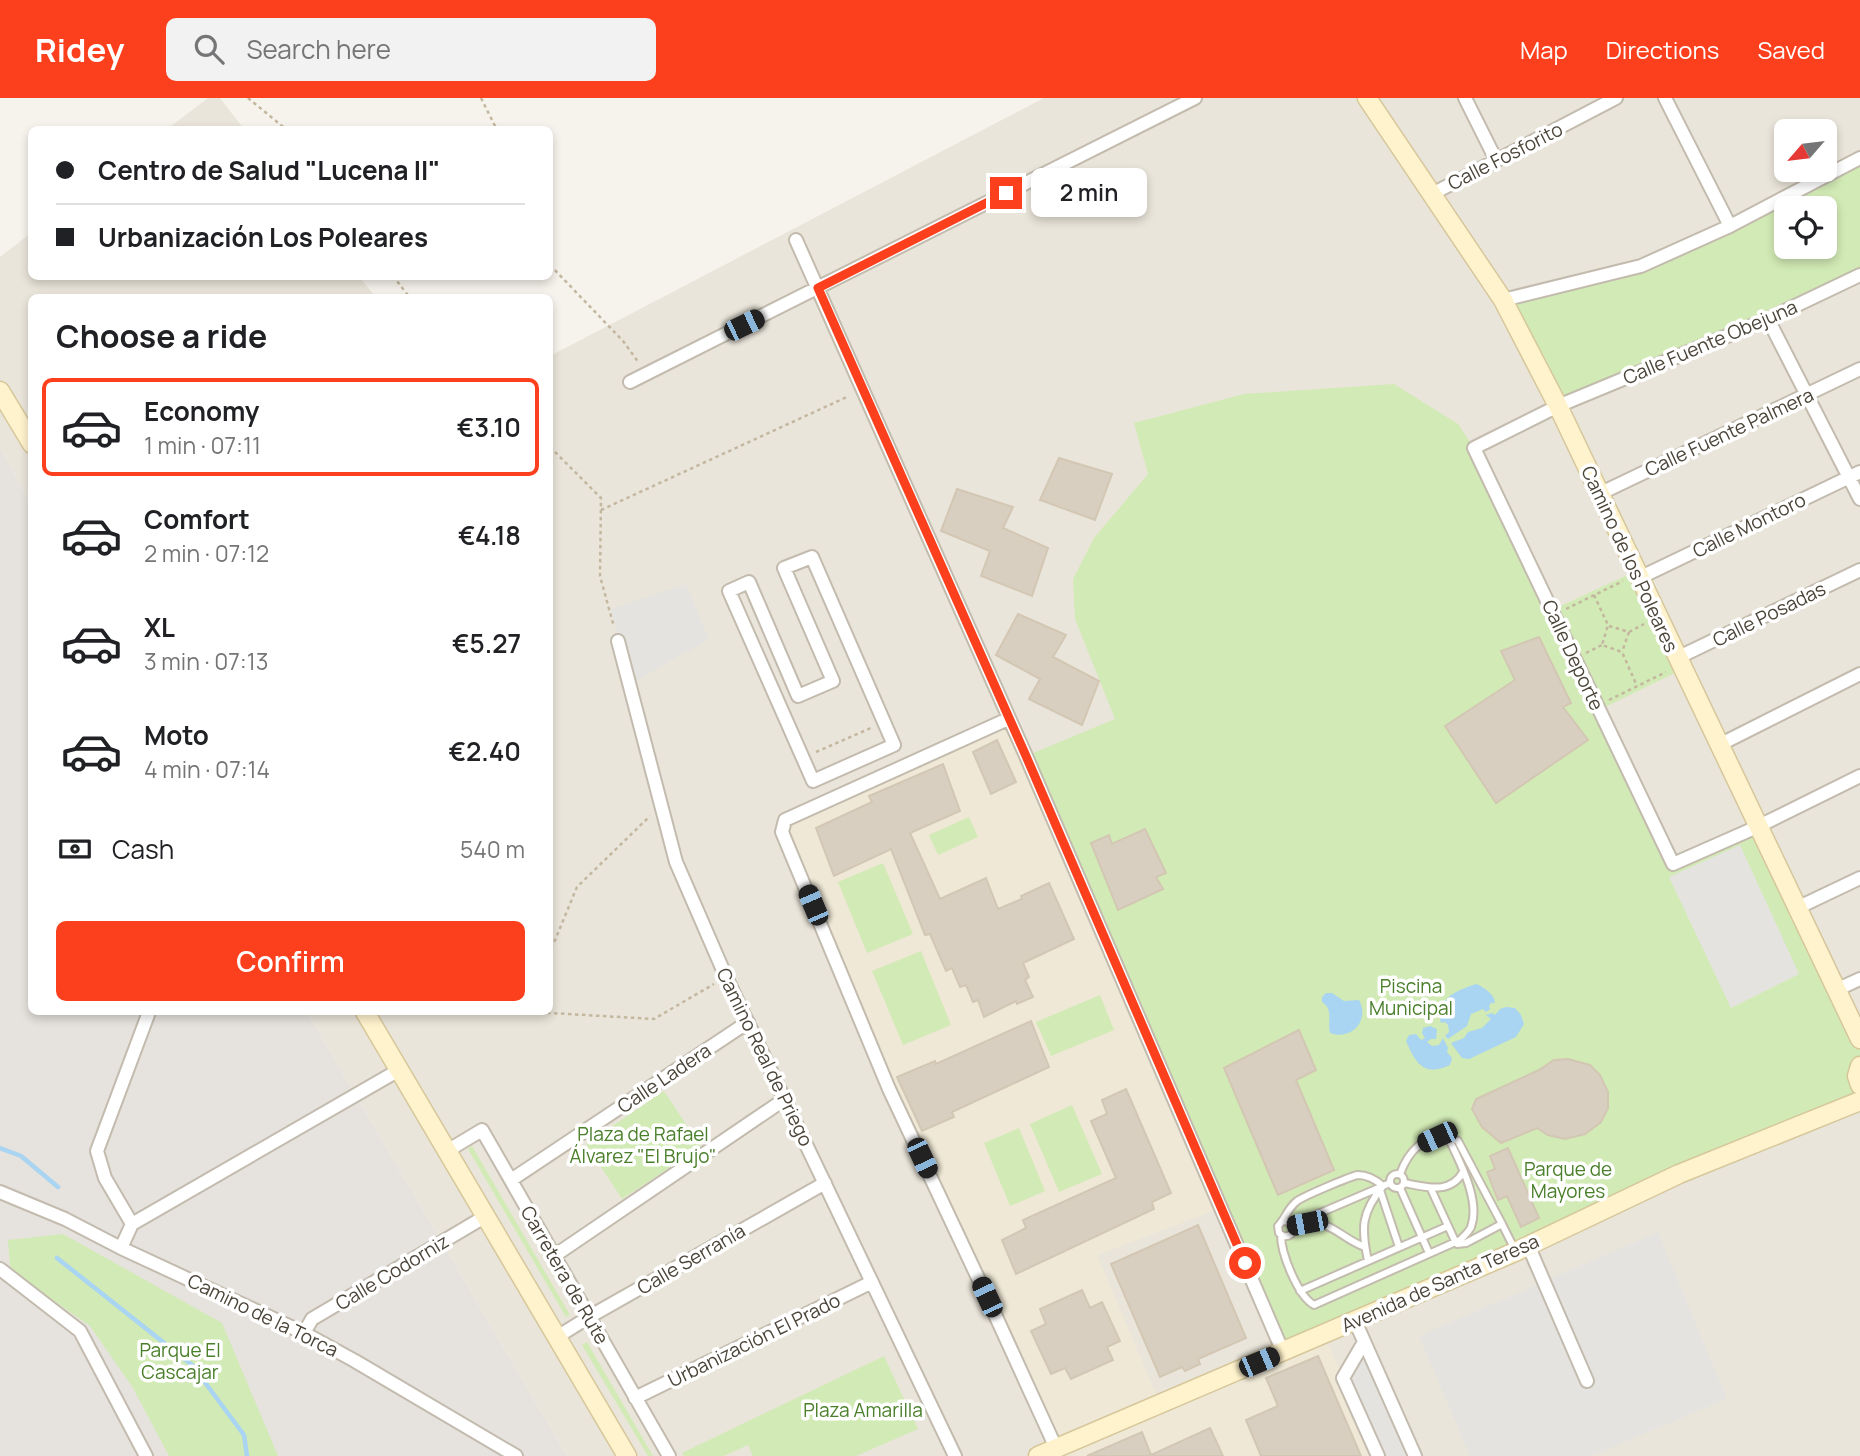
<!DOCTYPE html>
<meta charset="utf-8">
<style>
:root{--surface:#fff;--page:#f2f2f2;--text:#202124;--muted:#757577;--line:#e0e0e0;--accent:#fc3f1d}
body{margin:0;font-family:Manrope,sans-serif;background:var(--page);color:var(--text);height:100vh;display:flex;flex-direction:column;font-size:26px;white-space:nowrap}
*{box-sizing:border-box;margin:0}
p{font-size:23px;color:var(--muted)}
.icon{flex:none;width:38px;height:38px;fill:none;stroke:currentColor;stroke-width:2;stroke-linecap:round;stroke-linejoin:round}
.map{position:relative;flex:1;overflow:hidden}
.details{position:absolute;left:28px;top:196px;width:525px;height:721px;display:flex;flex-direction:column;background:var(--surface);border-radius:10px;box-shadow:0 4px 10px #0003}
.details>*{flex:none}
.hud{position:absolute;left:28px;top:28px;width:525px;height:154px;border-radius:10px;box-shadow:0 4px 10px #0003;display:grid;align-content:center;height:154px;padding:0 28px;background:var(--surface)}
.needle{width:46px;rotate:242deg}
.tools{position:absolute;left:1774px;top:21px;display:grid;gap:14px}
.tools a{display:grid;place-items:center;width:63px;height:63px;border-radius:10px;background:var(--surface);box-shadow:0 4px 10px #0003;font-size:35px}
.end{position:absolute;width:32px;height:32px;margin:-16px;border:9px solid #fc3f1d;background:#fff;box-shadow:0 0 0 4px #fff}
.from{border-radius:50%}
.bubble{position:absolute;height:49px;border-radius:10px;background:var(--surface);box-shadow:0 4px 10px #0003;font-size:23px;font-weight:600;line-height:49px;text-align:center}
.car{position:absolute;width:21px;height:42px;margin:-21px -10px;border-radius:9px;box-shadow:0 0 5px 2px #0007;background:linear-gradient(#222 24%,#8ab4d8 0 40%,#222 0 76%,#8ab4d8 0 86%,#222 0)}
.hud b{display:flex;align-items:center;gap:24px;height:66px;font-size:26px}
.hud b+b{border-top:2px solid var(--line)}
.hud i{width:18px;height:18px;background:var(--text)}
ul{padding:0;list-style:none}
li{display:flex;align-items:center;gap:21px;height:98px;margin:0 14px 10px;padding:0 14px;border:4px solid transparent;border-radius:10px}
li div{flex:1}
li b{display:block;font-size:26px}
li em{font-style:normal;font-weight:600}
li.current{border-color:var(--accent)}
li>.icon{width:63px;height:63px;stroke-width:1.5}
h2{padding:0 28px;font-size:32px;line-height:84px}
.pay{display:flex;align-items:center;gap:18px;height:77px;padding:0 28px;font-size:26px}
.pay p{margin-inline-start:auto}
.action{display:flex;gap:14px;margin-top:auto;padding:14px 28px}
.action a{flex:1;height:80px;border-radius:10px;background:var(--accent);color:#fff;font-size:28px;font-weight:600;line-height:80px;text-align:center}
header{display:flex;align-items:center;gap:42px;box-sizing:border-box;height:98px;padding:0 35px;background:var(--accent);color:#fff}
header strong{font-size:33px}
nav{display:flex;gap:38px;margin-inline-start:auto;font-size:24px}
.search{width:490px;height:63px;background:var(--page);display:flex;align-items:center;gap:18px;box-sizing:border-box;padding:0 24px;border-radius:10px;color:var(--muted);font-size:26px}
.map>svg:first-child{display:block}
</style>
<header>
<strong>Ridey</strong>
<div class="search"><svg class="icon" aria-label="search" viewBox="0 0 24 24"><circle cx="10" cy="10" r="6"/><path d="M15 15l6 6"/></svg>Search here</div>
<nav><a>Map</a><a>Directions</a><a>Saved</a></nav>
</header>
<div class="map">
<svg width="1860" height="1358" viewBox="0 0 1860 1358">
<rect width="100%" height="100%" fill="#f6f3ec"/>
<path fill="#eae5da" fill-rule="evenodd" d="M208,0H220L244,31H167Z
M1044,0H1860V1358H567L307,914H550V258ZM1787,33H1825V72H1787ZM1787,110H1825V149H1787Z
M31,135L32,178L359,179L376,199L32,200L31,407L0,349V159Z"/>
<path fill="#e6e2dd" d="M0,349L31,407L32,914H307L567,1358H0Z"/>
<path fill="#efe8d6" d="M1008,621L1221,1110L1097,1157L1160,1306L1324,1237L1378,1358H1041L1055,1351L782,734L785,722Z"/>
<path fill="#d2eab5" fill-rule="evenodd" d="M1860,60V177L1558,308L1503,202L1641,168ZM1787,110H1825V149H1787Z
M1394,286L1458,326L1474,350L1552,512L1636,473L1683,571L1599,612L1672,766L1757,729L1860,941V1003L1283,1254L1026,658L1115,621L1075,521L1073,481L1094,440L1148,376L1134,325L1244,296Z
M969,719L978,739L938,757L929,737Z
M883,765L913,836L867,855L838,784Z
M921,853L951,927L903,947L872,873Z
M1100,897L1114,932L1051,958L1036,924Z
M664,993L701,1049L622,1101L586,1046Z
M1072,1007L1102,1076L1059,1094L1030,1026Z
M1019,1030L1045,1093L1010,1108L984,1045Z
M472,1048L570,1217L566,1219L468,1051Z
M63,1136L222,1225L278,1358H169L133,1290L90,1228L27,1184L10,1168L8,1142Z
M587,1244L653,1358H648L582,1247Z
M884,1258L918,1331L856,1358H753L748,1347L724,1358H684L682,1355Z"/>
<path fill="#e5e3e0" d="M686,486L709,541L629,587L611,511Z
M1740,747L1799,876L1731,910L1669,779Z
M1658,1134L1727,1301L1591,1358H1470L1419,1238Z
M1364,1244L1415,1358H1378L1343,1280Z"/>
<path fill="#a9d4f2" d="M1477,886C1485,891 1494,895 1495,905H1491L1489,908L1490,911L1486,914L1483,911L1471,916L1467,928L1448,941L1445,938L1449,934L1448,927L1445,924L1441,925C1434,901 1459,891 1477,886Z
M1326,895H1332L1344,903L1359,902C1370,922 1352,943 1330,935C1327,922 1334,912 1322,904V899Z
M1506,909L1515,910L1521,917L1524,926L1516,939L1469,961L1462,960L1451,945L1464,940L1468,934L1482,930L1491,921L1486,917L1492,915L1495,917L1500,911Z
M1430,928L1437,931L1436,941H1431L1427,944L1432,948L1439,947L1443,940L1448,950L1447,954L1452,960L1450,967C1424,979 1416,966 1406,943L1409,937L1416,936L1421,942L1425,940L1422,935L1423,930Z"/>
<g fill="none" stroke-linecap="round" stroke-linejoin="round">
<path stroke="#a9d4f2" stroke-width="4.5" d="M0,1050L21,1058L58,1089
M57,1160L192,1267L244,1337L247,1358"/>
</g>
<path fill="#d8cfc1" stroke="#d3c7b4" stroke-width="2" d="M1059,360L1112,376L1095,422L1040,402Z
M957,391L1013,409L1003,430L1048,450L1032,498L981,478L990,453L941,433Z
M1018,516L1066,537L1053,559L1099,583L1082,627L1029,601L1040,581L996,557Z
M1539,539L1571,605L1563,609L1588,642L1496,705L1445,628L1515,582L1501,553Z
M997,642L1016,684L991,696L973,654Z
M943,666L960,713L910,735L940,801L986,780L998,811L1022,801L1021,798L1049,785L1074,841L1023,865L1029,879L1025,882L1033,899L1017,906L1016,903L984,919L978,902L973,904L966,887L960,889L952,870L946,873L930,836L925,837L891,751L834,778L816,730L872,704L869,698Z
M1145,731L1166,775L1156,779L1163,791L1118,812L1091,745L1109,737L1112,746Z
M1031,923L1049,969L952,1014L954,1019L922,1033L897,979L935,963L936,966Z
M1299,932L1316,972L1296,982L1334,1072L1278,1097L1224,970Z
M1568,961L1590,967L1600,977L1608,994V1010L1601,1024L1585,1036L1565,1041L1548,1037L1537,1030L1501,1045L1482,1029L1472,1011L1476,1001L1539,972L1554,962Z
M1126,991L1171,1095L1152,1104L1154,1111L1016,1176L1002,1142L1026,1130L1023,1122L1116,1080L1091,1023L1107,1016L1102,1002Z
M1508,1050L1539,1120L1521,1129L1507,1098L1498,1102L1487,1074L1495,1071L1490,1058Z
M1198,1127L1246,1240L1198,1261L1200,1266L1185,1273L1182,1269L1160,1279L1111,1166Z
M1082,1192L1090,1210L1102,1204L1120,1243L1107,1249L1113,1262L1071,1281L1065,1270L1051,1276L1031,1233L1046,1226L1040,1211Z
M1318,1258L1361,1358H1261L1246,1322L1278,1308L1266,1280Z
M1210,1330L1223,1358H1087L1142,1334L1151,1357Z"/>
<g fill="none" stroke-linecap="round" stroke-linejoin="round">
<defs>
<path id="lane" d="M1449,1039L1458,1043L1502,1126L1466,1145L1457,1146
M1390 1083a7 7 0 1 1 14 0a7 7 0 1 1-14 0Z
M1404,1085C1426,1089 1450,1097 1463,1074
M1400,1090L1429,1155
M1431,1091L1455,1143
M1380,1092L1399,1149
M1284,1123L1289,1124L1293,1130C1293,1136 1289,1139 1283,1138L1279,1135L1278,1128C1286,1120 1287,1111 1297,1103C1304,1098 1351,1078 1358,1077C1368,1077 1376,1082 1383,1088C1361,1115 1361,1130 1368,1163
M1301,1126C1331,1120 1341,1141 1365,1149
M1502,1126L1515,1152
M1292,1127L1390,1085
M1281,1137C1281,1156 1298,1198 1314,1207L1460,1142C1464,1138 1469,1134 1471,1129C1481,1102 1459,1063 1448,1039C1422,1039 1409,1052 1400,1076
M1300,1193L1448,1128"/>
<path id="street" d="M1465,0L1496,62
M1665,0L1730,128
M1432,96L1616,0
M796,142L1026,658L1283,1254
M1860,177L1768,221L1558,308L1474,350L1673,766L1757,729L1860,678
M1503,202L1641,168L1730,128L1860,60
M1768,221L1860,401
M630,284L1195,0
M1599,396L1860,271
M812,459L894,647L813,683L729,493L749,484L798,598L833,583L784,470Z
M1639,480L1860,374
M618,543L676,764L726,879L955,1358
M1677,560L1860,472
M1008,621L785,722L782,734L889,991L987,1199L1056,1350
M1719,647L1860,576
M1797,810L1860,780
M1836,892L1860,881
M447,1053L482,1032L669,1358
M511,1082L748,924
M0,1094L65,1121L121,1150L304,1235L355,1263L516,1358
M132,1126L105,1080L97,1053L149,914
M1528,1147L1587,1283
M121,1150L132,1126L399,972
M554,1158L785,1001
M0,1171L80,1233L146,1358
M1355,1223L1415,1358
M304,1235L312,1221L486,1118
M557,1239L589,1219L825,1085
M1364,1244L1343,1280L1378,1358
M635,1300L872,1184"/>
<path id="secondary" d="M1367,0L1503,202L1558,308L1860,941
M0,293L32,346
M365,914L627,1358
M1860,968L1857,978L1860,987
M1038,1358L1515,1154L1679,1076L1860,1003"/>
</defs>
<use href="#lane" stroke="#c2bbae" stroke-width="10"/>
<use href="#street" stroke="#c2bbae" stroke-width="16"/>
<use href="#secondary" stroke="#d6c79b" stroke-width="21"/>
<path stroke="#c4b79f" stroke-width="2.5" stroke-dasharray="3.5 3.5" stroke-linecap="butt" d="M248,0L287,32
M481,0L497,32
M550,167L623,243L639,265
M393,178L410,200
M550,349L601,400L600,478L614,529
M601,412L849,298
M1594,497L1608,527L1602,547L1622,554L1637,588
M1566,511L1623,483
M1609,528L1629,534L1622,554
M1629,534L1644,526
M1586,555L1602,547
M1609,602L1666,574
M816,654L871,630
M550,849L553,847L577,789L650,718
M533,914L654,921L714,886"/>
<use href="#lane" stroke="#fff" stroke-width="6"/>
<use href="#street" stroke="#fff" stroke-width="12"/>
<use href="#secondary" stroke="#fff3cd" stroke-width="18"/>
</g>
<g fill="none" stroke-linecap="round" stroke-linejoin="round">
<path stroke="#fc3f1d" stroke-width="9" d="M1006,95L818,190L1026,658L1245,1165"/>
</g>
<g text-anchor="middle" stroke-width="7" stroke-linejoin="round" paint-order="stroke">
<g font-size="19" fill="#4b4439" stroke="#fff">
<text transform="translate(1505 58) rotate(-27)" y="7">Calle Fosforito</text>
<text transform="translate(1710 244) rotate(-23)" y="7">Calle Fuente Obejuna</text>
<text transform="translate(1729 334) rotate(-25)" y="7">Calle Fuente Palmera</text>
<text transform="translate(1749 427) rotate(-26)" y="7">Calle Montoro</text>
<text transform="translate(1630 461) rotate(65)" y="7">Camino de los Poleares</text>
<text transform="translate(1769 516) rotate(-26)" y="7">Calle Posadas</text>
<text transform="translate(1573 557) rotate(65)" y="7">Calle Deporte</text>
<text transform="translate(765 959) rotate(64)" y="7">Camino Real de Priego</text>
<text transform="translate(664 980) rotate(-34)" y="7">Calle Ladera</text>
<text transform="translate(691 1161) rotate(-30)" y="7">Calle Serranía</text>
<text transform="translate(392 1174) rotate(-31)" y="7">Calle Codorniz</text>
<text transform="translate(565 1177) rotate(60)" y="7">Carretera de Rute</text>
<text transform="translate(1440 1185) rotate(-24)" y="7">Avenida de Santa Teresa</text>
<text transform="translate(263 1217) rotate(26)" y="7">Camino de la Torca</text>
<text transform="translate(754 1242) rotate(-26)" y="7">Urbanización El Prado</text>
</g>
<g font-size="19" fill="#4a7f2a" stroke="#fff">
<text x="1411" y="895">Piscina<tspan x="1411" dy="22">Municipal</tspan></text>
<text x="643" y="1043">Plaza de Rafael<tspan x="643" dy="22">Álvarez "El Brujo"</tspan></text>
<text x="1568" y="1078">Parque de<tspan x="1568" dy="22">Mayores</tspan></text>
<text x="180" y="1259">Parque El<tspan x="180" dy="22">Cascajar</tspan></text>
<text x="863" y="1319">Plaza Amarilla</text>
</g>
</g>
</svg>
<div class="tools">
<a><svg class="needle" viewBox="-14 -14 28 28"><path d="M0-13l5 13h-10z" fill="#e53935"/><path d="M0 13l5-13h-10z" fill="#757577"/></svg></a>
<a><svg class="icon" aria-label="locate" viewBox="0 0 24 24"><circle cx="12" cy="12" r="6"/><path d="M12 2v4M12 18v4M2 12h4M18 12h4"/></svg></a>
</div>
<i class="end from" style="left:1245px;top:1165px"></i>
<i class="end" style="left:1006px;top:95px"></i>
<div class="bubble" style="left:1031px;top:70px;width:116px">2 min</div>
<i class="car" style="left:744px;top:227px;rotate:64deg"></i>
<i class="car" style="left:813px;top:807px;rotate:337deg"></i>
<i class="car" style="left:1437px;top:1039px;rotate:245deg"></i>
<i class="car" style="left:922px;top:1060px;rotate:155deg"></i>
<i class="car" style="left:1307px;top:1125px;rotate:259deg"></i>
<i class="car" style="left:987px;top:1199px;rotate:335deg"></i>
<i class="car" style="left:1259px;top:1264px;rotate:67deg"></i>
<div class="hud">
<b><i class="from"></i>Centro de Salud &quot;Lucena II&quot;</b>
<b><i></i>Urbanización Los Poleares</b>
</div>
<section class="details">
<h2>Choose a ride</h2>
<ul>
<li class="current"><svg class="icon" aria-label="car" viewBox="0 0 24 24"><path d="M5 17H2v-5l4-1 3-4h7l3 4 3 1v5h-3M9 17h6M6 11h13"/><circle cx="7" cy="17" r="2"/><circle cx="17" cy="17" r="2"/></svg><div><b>Economy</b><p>1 min · 07:11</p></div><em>€3.10</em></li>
<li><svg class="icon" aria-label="car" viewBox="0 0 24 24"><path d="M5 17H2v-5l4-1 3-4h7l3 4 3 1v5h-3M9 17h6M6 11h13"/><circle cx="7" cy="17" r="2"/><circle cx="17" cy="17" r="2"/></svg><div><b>Comfort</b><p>2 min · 07:12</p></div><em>€4.18</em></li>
<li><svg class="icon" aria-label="car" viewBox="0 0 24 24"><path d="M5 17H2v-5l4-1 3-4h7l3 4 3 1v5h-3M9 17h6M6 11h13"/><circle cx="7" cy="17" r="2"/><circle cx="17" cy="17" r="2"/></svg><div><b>XL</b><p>3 min · 07:13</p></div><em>€5.27</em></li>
<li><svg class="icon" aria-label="car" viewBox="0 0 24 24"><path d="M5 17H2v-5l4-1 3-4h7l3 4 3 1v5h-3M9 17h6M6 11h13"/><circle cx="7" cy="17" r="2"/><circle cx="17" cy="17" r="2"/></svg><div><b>Moto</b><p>4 min · 07:14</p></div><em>€2.40</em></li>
</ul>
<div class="pay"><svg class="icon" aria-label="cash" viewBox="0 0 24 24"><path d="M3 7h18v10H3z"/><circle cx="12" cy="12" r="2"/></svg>Cash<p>540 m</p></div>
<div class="action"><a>Confirm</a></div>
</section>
</div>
